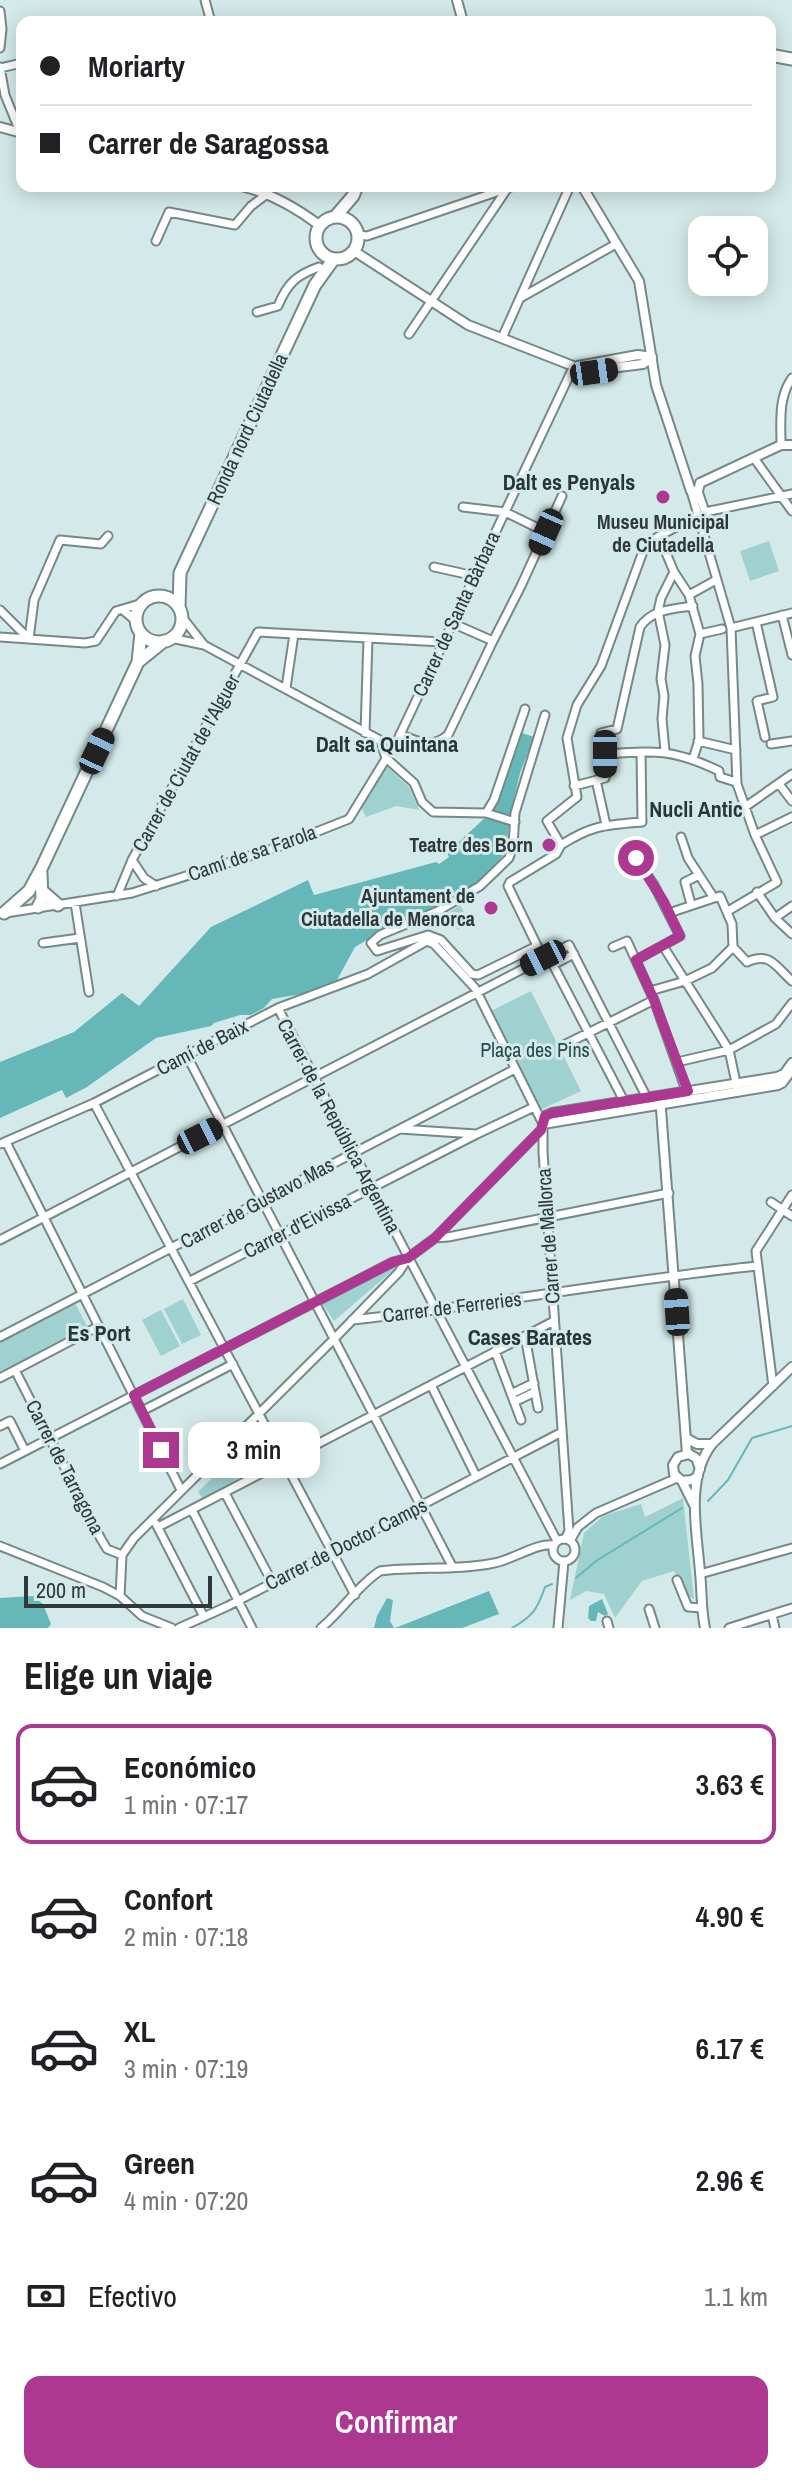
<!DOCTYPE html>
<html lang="es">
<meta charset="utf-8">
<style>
:root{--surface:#fff;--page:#f2f2f2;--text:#202124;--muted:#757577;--line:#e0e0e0;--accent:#ad3891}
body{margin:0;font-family:"Archivo Narrow",sans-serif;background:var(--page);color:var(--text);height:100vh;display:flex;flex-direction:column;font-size:30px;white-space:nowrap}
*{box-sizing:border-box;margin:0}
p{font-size:26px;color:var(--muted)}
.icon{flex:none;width:44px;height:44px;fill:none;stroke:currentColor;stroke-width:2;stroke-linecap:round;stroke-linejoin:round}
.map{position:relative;height:1628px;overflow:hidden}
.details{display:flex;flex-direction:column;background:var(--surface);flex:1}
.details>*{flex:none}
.hud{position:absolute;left:16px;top:16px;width:760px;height:176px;border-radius:16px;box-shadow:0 4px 20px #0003;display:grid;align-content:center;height:176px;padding:0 24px;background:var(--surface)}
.tools{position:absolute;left:688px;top:216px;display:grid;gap:16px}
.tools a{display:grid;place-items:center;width:80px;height:80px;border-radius:16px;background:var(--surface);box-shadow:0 4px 20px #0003;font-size:40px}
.scale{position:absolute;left:24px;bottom:20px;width:188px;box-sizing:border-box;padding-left:8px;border:4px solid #303939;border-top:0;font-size:22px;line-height:28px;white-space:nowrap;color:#303939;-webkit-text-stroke:6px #d4eaea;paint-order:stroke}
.end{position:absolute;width:36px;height:36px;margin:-18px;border:10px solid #ad3891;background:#fff;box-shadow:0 0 0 4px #fff}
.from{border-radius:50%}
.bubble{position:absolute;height:56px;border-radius:16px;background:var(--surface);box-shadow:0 4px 20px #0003;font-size:26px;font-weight:600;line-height:56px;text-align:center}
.car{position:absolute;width:24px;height:48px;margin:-24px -12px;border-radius:10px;box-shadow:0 0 6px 2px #0007;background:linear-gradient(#222 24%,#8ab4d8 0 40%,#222 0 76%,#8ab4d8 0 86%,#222 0)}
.hud b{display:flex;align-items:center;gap:28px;height:76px;font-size:30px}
.hud b+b{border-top:2px solid var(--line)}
.hud i{width:20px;height:20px;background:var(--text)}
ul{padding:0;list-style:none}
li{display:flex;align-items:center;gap:24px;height:120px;margin:0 16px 12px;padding:0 8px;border:4px solid transparent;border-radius:16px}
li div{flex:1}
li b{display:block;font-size:30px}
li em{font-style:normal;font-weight:600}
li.active{border-color:var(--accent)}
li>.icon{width:72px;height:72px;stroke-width:1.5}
h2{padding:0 24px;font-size:36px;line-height:96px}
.pay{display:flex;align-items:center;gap:20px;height:88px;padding:0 24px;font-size:30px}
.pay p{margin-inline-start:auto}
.action{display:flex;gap:16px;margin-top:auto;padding:16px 24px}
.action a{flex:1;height:92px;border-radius:16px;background:var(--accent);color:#fff;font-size:32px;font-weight:600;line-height:92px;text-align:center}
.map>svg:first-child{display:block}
</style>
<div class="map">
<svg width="792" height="1628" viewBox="0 0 792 1628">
<rect width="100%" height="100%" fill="#d4eaea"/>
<path fill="#9ed1d0" d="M769,541L779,571L750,581L740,551Z
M388,767L409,787L419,810L396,806L366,817L361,807L377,781L381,769Z
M460,905L465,914L462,917L468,925L458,930L448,918L450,916L448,913Z
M531,991L581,1091L540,1110L491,1011Z
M397,1263L398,1266L334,1321L322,1303Z
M183,1299L201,1335L182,1344L164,1309Z
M75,1303L87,1326L0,1372V1342Z
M161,1310L180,1346L161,1356L142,1320Z
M249,1442L268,1463L202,1498L198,1492Z
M683,1498L694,1599L687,1595L674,1571L642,1581L615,1618L604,1594L586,1591L570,1600L584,1533L603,1516L641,1504L645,1517Z"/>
<path fill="#65b8b7" d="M519,732L534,737L520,773L510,816L506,851L495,866L471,887L436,908L392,925L355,947L337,980L301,994L272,999L264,1008L251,1015H240L214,1023L211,1026L156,1038L87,1087L66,1098L62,1090L0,1118V1062L74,1032L122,993L139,1006L211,927L308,880L314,895L436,862L439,864L449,857L447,853L489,814Z
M489,1591L499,1614L462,1628H395Z
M33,1596L43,1604L51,1624L48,1628H0V1598Z
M387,1598L393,1600L390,1621L394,1628H374L377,1616Z
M602,1599L608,1614L605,1616L598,1612L596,1621H591L588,1618L589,1606Z"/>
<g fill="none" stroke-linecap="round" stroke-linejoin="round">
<path stroke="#65b8b7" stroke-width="2" d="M708,1501L728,1480L752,1438L792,1426
M576,1578L596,1561L682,1508
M512,1628C533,1616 537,1610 545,1587L552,1584"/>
<defs>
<path id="minor" d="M205,0L211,22
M0,11L2,29L0,48
M0,67L5,95L20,132
M0,68L22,63
M358,235L367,236L514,186
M156,241L169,212L235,225L251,206L267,194
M522,297L616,244
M257,312L278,306C287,284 296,275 319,267
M409,334L507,189
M502,338L570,186
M781,445C781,423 778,397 792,378
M754,458L792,511
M691,491L731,628L737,784L755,835L777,882L728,911
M698,491L705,512
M463,507L505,512L546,532
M659,536L674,572L689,595L700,634L695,656L698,684L699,740L693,759
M434,567L475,576
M689,595L716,580
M0,610L29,639
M123,610L136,621
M782,615L792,655
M182,617L204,645
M756,622L773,697L757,701L765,737
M731,628L792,613
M700,634L722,629
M0,637L85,643L96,641L116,611L143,603
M171,638L204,645L380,740
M29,639L34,600L60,540L101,544L108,536
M493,641L521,586L562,496
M286,688L294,634
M365,733L368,638
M400,734C418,742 432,749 448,735L493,641L452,623
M380,740L386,758L414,783L422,802L433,812L486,813L515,822
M698,741L736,750
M771,744L792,741
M665,751L662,719L664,696L661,679L665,645L658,611L661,598L674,572
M605,754C654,750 674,749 719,771L720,777L736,782
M596,780L606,825
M779,784L792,801
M574,786L605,778L601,733L617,729L640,627C652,609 673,609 693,606
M745,807L792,774
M486,813L494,800L525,709
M755,835L792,817
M681,837L688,858L714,898
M561,845C592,825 606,825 642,822L641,752
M132,860L144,878L156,886
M757,892L775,918L792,934
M117,896L132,860L258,632L442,642
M75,903L89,992
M691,904L685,882L699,875
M6,913L132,893L278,847L349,819L398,739L571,372L578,366
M669,913L720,896L732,924L733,947L747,962C770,951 776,967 792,981
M775,918L792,906
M43,943L80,938
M537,946L478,975L472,974L441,940L428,935L377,951L371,943L380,935L438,911L480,886L509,858L513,846L515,813L545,715
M663,946L729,1050L738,1092
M613,947L627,941L654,1000L688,1096
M548,955L624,1101
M543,958L508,886L510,882L556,854L561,845L547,821L577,797L567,738L577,705L601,666L645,546L659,536L705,512L792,494
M636,960L680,936L654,885L636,858
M553,965L574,954
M650,991L685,981L712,968L733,947
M278,1008L557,1541
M564,1045L654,1000
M186,1054L452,1566
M677,1062L729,1050L776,1024L792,1003
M94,1103L355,1595
M400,1129L476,1134
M6,1142L181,1490
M0,1144L94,1103L278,1008L368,974L427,941L434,944L475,988L543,1124V1152L569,1531L565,1539
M771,1202L792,1216
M435,1238L448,1237L669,1193
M0,1240L569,945L647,1098
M190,1281L477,1134L534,1107
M352,1320C487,1305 622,1280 757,1266
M525,1336L538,1408
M0,1337L515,1069
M495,1351L521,1420
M15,1370L101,1539L107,1549L122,1555
M0,1378L99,1326
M431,1385L476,1476
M773,1386L756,1251L792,1195
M511,1394L534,1383
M514,1402L535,1392
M142,1411L233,1364
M0,1426L10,1421L25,1451
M0,1464L393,1262L408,1258L435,1238L541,1130
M225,1493L272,1582
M192,1510L252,1628
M156,1524L204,1617
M158,1527L554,1321
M553 1550a11 11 0 1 1 22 0a11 11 0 1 1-22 0Z
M570,1541L578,1527L596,1513L677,1478
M0,1546L103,1587L120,1596L142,1616L172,1628
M700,1574L792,1548
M677,1580L688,1607L702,1608
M120,1596L122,1555L134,1538L334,1339L399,1272L408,1258
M649,1609L655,1628
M772,1615L775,1628
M607,1621L609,1628
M179,1628L228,1606L562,1432
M321,1628C342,1611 357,1586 380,1571C417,1566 457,1571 494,1563C512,1560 538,1542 554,1545
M558,1628L564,1561
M729,1628L792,1608"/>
<path id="tertiary" d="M457,0L463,22
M0,127L22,133
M241,186C271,193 295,207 319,225
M582,186L639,281L656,385L691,491H698L700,483
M354,251L468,325L586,371L643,364L652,357
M578,366L638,355L652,357
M700,483L781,445H792
M660,1096L687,1454
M543,1124L545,1116L552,1113L777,1077L784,1074L792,1063
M543,1124L778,1085L782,1083L791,1071
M686,1438L697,1444H712
M698,1476L692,1480L682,1481L674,1474L673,1465L678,1457L689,1454L696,1458L700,1469
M682,1481L694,1505
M705,1628C701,1610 702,1591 700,1572C697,1532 685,1479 712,1444L792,1367"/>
<path id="primary" d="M770,55L792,59
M316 238a21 21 0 1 1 42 0a21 21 0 1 1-42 0Z
M335,217L353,196L357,186
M136 619a23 23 0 1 1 46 0a23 23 0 1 1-46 0Z
M179,608L180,573L315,285L333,260
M138,662L164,641
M42,891L58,905
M38,907L42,899L41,873
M4,913L29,891L42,867L138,662L141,633"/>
</defs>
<use href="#minor" stroke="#748988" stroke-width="11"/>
<use href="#tertiary" stroke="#748988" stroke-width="12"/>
<use href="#primary" stroke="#748988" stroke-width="15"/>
<use href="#minor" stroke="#fff" stroke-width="7"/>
<use href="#tertiary" stroke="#fff" stroke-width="8"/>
<use href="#primary" stroke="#fff" stroke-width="11"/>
</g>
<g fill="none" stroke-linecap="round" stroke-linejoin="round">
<path stroke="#ad3891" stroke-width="10" d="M161,1450L134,1395L393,1262L408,1258L435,1238L541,1130L545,1116L552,1113L688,1091L654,1000L636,960L680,936L664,902L636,858"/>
</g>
<g fill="#ad3891" stroke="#d4eaea" stroke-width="3">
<circle cx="663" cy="497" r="8"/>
<circle cx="549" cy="845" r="8"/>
<circle cx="491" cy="908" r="8"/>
</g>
<g text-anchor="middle" stroke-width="6" stroke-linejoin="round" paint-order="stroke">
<g font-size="20" fill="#303939" stroke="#d4eaea">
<text transform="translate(247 429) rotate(-65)" y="7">Ronda nord Ciutadella</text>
<text transform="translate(456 614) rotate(-65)" y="7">Carrer de Santa Bàrbara</text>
<text transform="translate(186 763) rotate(-61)" y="7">Carrer de Ciutat de l'Alguer</text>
<text transform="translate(252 853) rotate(-19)" y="7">Camí de sa Farola</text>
<text transform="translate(202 1047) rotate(-27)" y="7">Camí de Baix</text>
<text transform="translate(339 1126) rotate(62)" y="7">Carrer de la República Argentina</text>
<text transform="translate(257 1203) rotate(-28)" y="7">Carrer de Gustavo Mas</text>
<text transform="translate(297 1226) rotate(-27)" y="7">Carrer d'Eivissa</text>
<text transform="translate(548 1236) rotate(-94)" y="7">Carrer de Mallorca</text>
<text transform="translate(452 1307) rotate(-7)" y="7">Carrer de Ferreries</text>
<text transform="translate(65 1467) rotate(63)" y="7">Carrer de Tarragona</text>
<text transform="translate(346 1544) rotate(-27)" y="7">Carrer de Doctor Camps</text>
</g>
<g font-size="20" font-weight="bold" fill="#303939" stroke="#d4eaea" text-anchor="end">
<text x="663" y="529" text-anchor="middle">Museu Municipal<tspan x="663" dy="23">de Ciutadella</tspan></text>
<text x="533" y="852">Teatre des Born</text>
<text x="475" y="903">Ajuntament de<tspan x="475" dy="23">Ciutadella de Menorca</tspan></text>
</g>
<g font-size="20" fill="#234a4a" stroke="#d4eaea">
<text x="535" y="1057">Plaça des Pins</text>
</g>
<g font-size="22" font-weight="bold" fill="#253837" stroke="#d4eaea">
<text x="569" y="490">Dalt es Penyals</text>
<text x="387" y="752">Dalt sa Quintana</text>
<text x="696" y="817">Nucli Antic</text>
<text x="99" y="1341">Es Port</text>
<text x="530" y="1345">Cases Barates</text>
</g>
</g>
</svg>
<div class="tools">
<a><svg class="icon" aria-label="locate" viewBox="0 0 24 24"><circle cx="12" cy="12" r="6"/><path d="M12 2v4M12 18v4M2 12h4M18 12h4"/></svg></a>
</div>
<div class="scale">200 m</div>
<i class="end from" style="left:636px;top:858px"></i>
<i class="end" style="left:161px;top:1450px"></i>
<div class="bubble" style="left:188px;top:1422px;width:132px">3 min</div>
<i class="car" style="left:594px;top:372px;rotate:82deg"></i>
<i class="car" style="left:546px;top:532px;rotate:204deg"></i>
<i class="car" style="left:97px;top:751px;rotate:25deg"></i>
<i class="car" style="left:605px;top:754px;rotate:180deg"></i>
<i class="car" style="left:543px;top:958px;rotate:243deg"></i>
<i class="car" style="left:200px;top:1136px;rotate:63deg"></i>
<i class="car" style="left:677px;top:1312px;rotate:356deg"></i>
<div class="hud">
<b><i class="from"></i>Moriarty</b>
<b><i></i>Carrer de Saragossa</b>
</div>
</div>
<section class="details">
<h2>Elige un viaje</h2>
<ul>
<li class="active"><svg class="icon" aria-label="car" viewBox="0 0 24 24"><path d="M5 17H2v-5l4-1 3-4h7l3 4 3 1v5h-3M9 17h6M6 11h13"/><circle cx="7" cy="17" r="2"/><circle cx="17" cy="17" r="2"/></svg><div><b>Económico</b><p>1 min · 07:17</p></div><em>3.63 €</em></li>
<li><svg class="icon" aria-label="car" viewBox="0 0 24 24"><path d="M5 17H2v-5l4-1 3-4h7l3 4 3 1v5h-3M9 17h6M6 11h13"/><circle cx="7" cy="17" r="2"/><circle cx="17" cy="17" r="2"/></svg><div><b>Confort</b><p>2 min · 07:18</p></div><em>4.90 €</em></li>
<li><svg class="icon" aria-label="car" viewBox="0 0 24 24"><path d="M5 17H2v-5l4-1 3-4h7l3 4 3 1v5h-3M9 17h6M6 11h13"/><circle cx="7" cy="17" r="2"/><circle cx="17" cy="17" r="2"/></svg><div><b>XL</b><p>3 min · 07:19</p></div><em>6.17 €</em></li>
<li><svg class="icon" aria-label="car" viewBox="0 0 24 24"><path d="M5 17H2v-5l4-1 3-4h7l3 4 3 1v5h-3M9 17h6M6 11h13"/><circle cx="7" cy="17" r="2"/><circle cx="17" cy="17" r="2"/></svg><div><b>Green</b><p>4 min · 07:20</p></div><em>2.96 €</em></li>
</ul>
<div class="pay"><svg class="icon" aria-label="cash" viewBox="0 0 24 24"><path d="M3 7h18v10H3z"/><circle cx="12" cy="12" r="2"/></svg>Efectivo<p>1.1 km</p></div>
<div class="action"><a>Confirmar</a></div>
</section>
